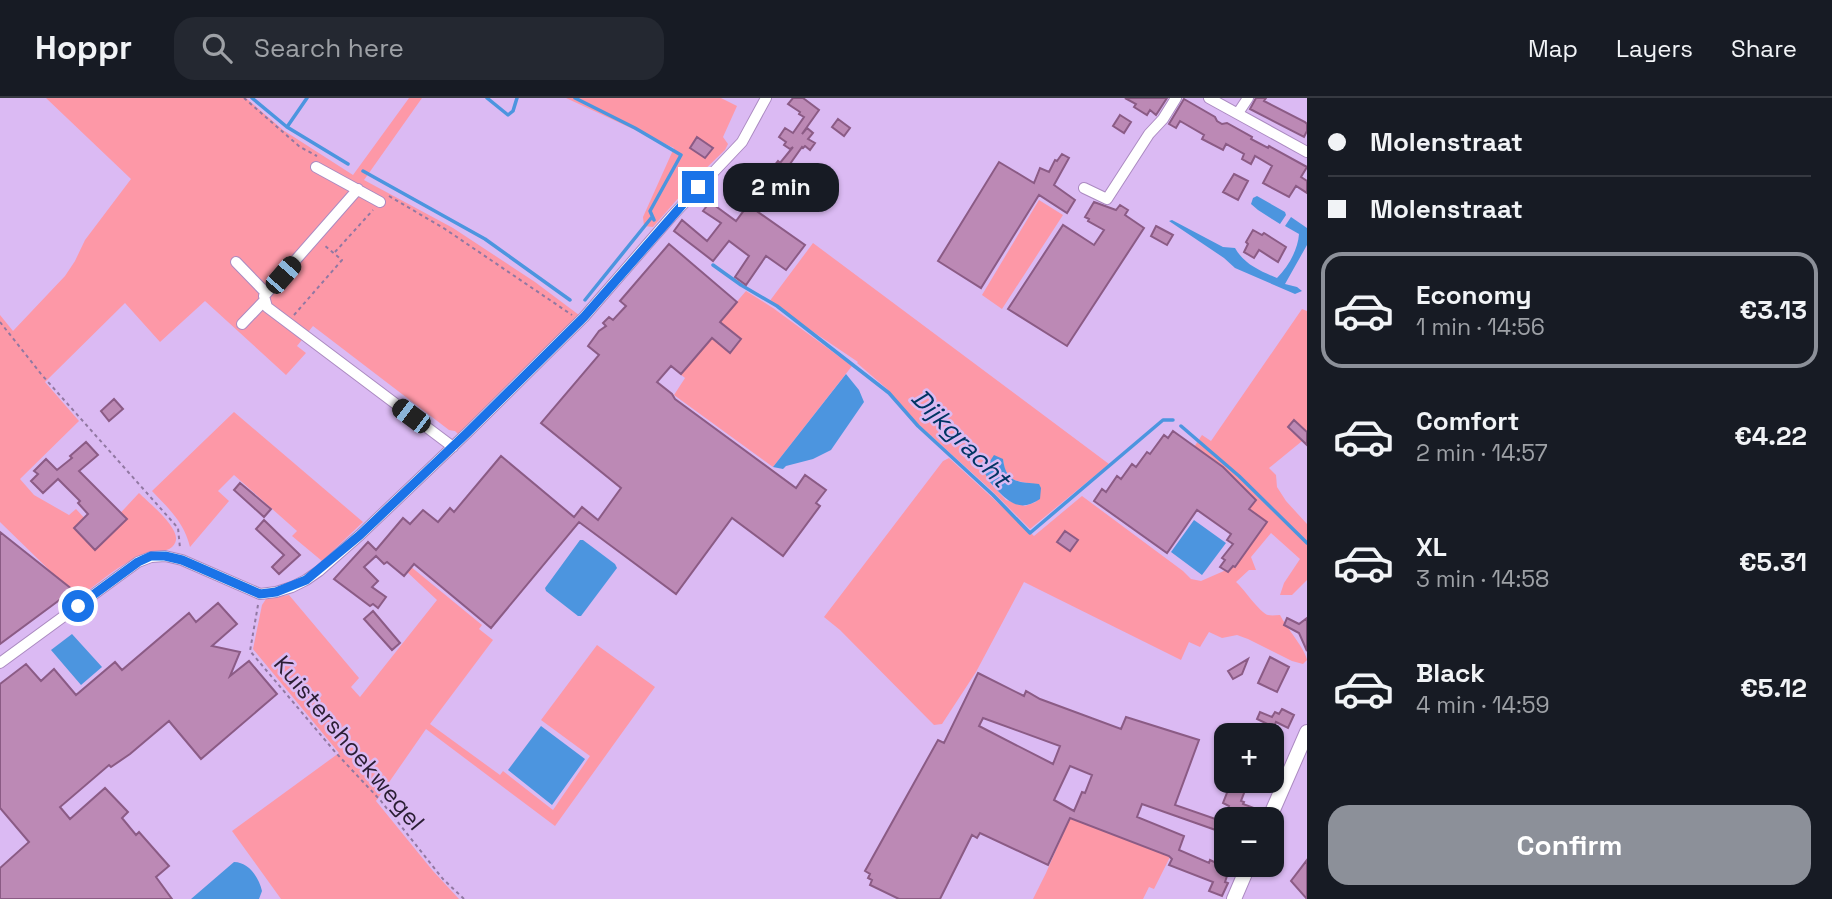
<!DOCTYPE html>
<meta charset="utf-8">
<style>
:root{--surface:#171b24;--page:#242831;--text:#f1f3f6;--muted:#9ea1a6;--line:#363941;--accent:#8c9099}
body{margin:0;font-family:"Space Grotesk",sans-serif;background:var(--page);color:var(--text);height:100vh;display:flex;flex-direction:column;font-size:26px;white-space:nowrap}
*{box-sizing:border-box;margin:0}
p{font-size:23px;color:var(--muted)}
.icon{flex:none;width:38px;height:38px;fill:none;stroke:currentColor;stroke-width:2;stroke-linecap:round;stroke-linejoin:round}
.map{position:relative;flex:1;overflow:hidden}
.drawer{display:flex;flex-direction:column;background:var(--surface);width:525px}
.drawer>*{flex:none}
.guide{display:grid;align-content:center;height:154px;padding:0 21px;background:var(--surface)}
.tools{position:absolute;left:1214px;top:625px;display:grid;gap:14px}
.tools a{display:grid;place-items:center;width:70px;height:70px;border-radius:14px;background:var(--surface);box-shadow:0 2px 5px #0004;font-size:35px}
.end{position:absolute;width:32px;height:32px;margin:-16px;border:9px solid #1a73e8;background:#fff;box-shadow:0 0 0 4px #fff}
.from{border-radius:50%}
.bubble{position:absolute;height:49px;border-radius:21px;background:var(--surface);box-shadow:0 2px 5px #0004;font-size:23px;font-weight:700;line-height:49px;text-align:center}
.car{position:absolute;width:21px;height:42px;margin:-21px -10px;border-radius:9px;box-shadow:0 0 5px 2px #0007;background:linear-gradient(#222 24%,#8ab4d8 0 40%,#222 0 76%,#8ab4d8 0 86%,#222 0)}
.guide b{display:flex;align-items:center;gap:24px;height:66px;font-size:26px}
.guide b+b{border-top:2px solid var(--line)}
.guide i{width:18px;height:18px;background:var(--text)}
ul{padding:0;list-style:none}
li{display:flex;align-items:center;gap:21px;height:116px;margin:0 14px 10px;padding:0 7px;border:4px solid transparent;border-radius:21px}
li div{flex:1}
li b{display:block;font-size:26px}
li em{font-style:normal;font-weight:700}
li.selected{border-color:var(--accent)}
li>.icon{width:63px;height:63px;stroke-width:1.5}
.cta{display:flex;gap:14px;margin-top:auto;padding:14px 21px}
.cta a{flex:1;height:80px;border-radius:21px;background:var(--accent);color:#fff;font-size:28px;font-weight:700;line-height:80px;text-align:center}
header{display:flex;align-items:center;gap:42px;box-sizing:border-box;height:98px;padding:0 35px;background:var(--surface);border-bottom:2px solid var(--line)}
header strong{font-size:33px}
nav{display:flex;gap:38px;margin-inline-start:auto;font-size:24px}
.search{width:490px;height:63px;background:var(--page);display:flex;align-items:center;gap:18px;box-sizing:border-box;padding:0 24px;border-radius:21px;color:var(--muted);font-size:26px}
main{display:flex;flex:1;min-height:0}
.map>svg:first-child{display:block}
</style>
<header>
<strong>Hoppr</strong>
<div class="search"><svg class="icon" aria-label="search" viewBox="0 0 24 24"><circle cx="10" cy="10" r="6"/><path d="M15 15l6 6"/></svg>Search here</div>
<nav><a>Map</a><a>Layers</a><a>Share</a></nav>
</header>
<main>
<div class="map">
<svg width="1307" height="801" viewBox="0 0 1307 801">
<rect width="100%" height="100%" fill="#dbbaf3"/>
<path fill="#fd98a7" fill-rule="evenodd" d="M46,0H246L283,32L353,77L409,0H422L364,82L453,130L535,184L579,217L458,336L455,333L449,332L313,228L297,248L306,255L286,277L205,203L160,244L125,205L45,284L79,323L20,381L34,397L69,417L76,411L100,437L139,395C149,405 178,428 176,442C173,456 154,453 143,457C119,466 99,485 78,500L0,424V217L13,233L65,178L75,163L85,142L131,81Z
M566,0H721L737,8L723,39L728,46L725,52L696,80L653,129L644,128L643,119L674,50Z
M1039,102L1063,117L1002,211L982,197Z
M813,145L1109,366L1030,431L990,391L919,327L886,290L857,265L858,264L769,204ZM1003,361C1006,386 1018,383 1039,387L1036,404L1025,408L1006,402L991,386Z
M746,193L773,210L852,268L773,369L674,297L685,280L680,276L717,231L715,229Z
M1302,211L1307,213V339L1269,370L1276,377L1277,389L1286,403L1307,426V482L1292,497H1280L1284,485L1300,461L1271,435L1251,459L1256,472H1249L1236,484C1244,491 1260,515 1268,517C1272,518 1276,517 1280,517C1286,529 1306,552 1307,562L1303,566L1292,563L1248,541L1237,537L1222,540L1209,534L1200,549L1189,544L1181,562L1024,484L976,574L942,626L934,627L840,532L824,519L943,363L949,360L1034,438L1082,398L1183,473L1191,481L1201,483L1233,469L1266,423L1248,410L1194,349L1202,337L1211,343Z
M234,314L363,424L322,463L292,438L297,433L234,377L218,393L229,403L190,449C184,424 169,411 152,393Z
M410,468L482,527L479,531L493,542L430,626L500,677L503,673L553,712L590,658L541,622L597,547L655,589L555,728L426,631L376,703L433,773L459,801H281L232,733L339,655L253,551L262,507L266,501L289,497L359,580L351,589L360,599L437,502L406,473Z
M1070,720L1170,759L1154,791L1149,789L1143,801H1033L1046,775Z"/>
<path fill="#4c95df" d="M1257,98L1285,114L1286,117L1280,126L1258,112L1251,106L1253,100Z
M1291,119L1307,130V147L1285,186L1297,189L1302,193L1295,196L1235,170L1224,160L1169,123L1172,122L1223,149L1235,150C1244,166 1260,173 1277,180C1288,169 1298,152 1299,136L1285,128Z
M846,276L859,292L864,304L831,352L813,361L786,368L783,371L773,369Z
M994,357L1003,361C1006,385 1018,384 1039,386L1041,390L1040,401C1024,412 1013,408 1000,395C993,388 987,382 984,372Z
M1194,422L1226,445L1202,477L1171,454Z
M580,442H583L615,466L617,470L581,518H578L546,493L545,490Z
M72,536L102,569L81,587L51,552Z
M541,628L585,661L552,707L508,672Z
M234,764C249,764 259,780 262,793L259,801H191Z"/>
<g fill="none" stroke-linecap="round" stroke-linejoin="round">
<path stroke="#4c95df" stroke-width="3.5" d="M252,0L287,29L307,0
M487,0L508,17L513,13L517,0
M575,0L635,30L681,57L650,113L654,122
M287,29L348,66
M363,73L485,141L570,202
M713,167L741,187L777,208L889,295L918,328L993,397L1030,435L1163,322H1173
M585,202L652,119
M1181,328L1239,378L1307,445"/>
</g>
<path fill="#bc89b5" stroke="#8b5b85" stroke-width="2" fill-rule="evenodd" d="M793,0H803L819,12L802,36L807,30L813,35L808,41L815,45L810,52L805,48L803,50L802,49L790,66L796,70L800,81L789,85L787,79L779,89L777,88L773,93L764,87L768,81L765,79L778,63L780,65L793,49L790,51L784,47L786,44L779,39L785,30L793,35L804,19L799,16L800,14L788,6Z
M1125,0H1167L1156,17L1150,12L1147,17L1134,9L1136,6Z
M1256,0H1266L1264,3L1305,24L1307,26V33L1304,39L1250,11Z
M1184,1L1215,19L1217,23L1222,26L1227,25L1252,39L1251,41L1268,50L1269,48L1307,69L1301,79L1307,83V95L1296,88L1289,99L1263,85L1272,68L1255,58L1251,66L1242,61L1244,56L1226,46L1223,52L1202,41L1204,37L1180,23L1176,30L1169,26Z
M1120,17L1131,24L1124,35L1113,28Z
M838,21L850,30L844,38L832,29Z
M697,39L713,50L705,60L690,50Z
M1062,56L1069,60L1054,87L1075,102L1067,115L1039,97L981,190L938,163L999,64L1034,85L1040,70L1049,74L1055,62L1057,63Z
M1234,76L1248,83L1238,102L1223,94Z
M710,104L736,123L748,107L805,147L786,172L766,158L746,187L735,179L749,158L729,143L713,163L674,133L682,122L707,143L721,125L703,113Z
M1094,104L1116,112L1120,107L1128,112L1125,117L1144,130L1067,248L1008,211L1063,127L1094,147L1104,132L1088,123L1089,121L1085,119Z
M1156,128L1173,137L1167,147L1151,138Z
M1253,132L1262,137L1264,135L1286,149L1278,164L1259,152L1254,160L1244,154L1248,146L1246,144Z
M669,146L737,204L720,224L741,241L730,255L712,240L681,276L671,268L657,284L672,296L675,301L796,390L805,377L826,392L816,405L820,408L783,458L732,420L676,496L579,424L491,530L414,466L404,478L387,464L384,466L376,458L364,469L378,483L372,489L386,499L378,510L373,506L370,508L334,481L368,444L376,452L403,420L410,426L423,412L438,424L450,410L454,414L501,358L574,419L582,409L598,422L621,390L541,325L599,257L588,248L599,233L606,228L603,225L609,219L613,222L626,208L620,203Z
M114,301L123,311L109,323L101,313Z
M1294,322L1307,334V347L1288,329Z
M1173,333L1223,369L1256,402L1249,411L1267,424L1235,469L1233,468L1228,474L1220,469L1225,462L1222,460L1233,446L1227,442L1231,436L1197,412L1167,455L1094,403L1102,391L1106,394L1117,378L1121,381L1132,366L1136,369L1147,354L1150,356L1164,337L1168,340Z
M86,344L98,357L79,373L127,421L95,452L74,430L88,416L78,405L80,403L58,381L43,395L31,383L38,376L34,373L46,361L57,372L72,360L70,358Z
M240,385L271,411L264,419L234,392Z
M264,422L300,457L279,476L272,469L284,457L256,431Z
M1065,433L1078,442L1070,453L1057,444Z
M0,434L73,492L0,546Z
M218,505L237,526L212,548L240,554L230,578L249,563L277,596L201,661L169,623L130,656L111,669L109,667L60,709L70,721L105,690L128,714L122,720L136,737L139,734L169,768L156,779L172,801H0V770L29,744L0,710V586L26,566L41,583L54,571L76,597L115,564L122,572L189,515L196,524Z
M373,513L400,545L392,552L364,521Z
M1287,520L1299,526L1307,520V553L1299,535L1284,527Z
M1270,559L1289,569L1277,594L1258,585Z
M1248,561L1242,576L1233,581L1228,573Z
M978,575L1024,598L1026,593L1040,601L1121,631L1126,619L1199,642L1175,707L1227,725V736L1142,706L1137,719L1184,738L1179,752L1209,765L1210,762L1216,765L1219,758L1227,761V766H1231L1225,784L1228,785L1222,798L1209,793L1213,784L1169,767L1172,761L1169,758L1070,720L1048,767L980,735L977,740L972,737L940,801H899L870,787L872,782L868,780L870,776L865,773L938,642L944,645ZM983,620L1060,648L1053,666L979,628ZM1070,668L1092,677L1085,695L1082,694L1074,713L1054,702Z
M1282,611L1294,617L1288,630L1276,624L1274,629L1257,621L1260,614L1272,619L1275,614L1279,616Z
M1232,682H1249L1241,703L1244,704L1243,706L1254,710L1250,721H1224L1229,708L1223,705Z
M1307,762V801L1291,783Z"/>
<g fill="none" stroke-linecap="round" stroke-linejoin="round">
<defs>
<path id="minor" d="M1209,0L1307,54
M1238,15L1248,0
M316,69L380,104
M1084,90L1107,101L1149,36L1163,21L1176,0
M358,91L264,198L267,209L453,349
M236,164L266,195
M242,226L265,202
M0,565L138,464L151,459L165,458L182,462L260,496L276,494L292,489L306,482L319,473L360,437L467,335L584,219L671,119L742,44L766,0"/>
<path id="major" d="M1269,721L1307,634
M1234,801L1249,766"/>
</defs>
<use href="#minor" stroke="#ab8ac1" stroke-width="12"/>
<use href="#major" stroke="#ab8ac1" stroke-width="16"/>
<path stroke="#9178a2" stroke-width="2" stroke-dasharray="3.5 3.5" stroke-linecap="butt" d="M244,0L300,49L317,58
M389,98L445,131L572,217
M335,154L373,112
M294,217L342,162L324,147
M0,224L41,276L178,430L180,450
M258,507L250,553L336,655L381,703L443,781L464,801"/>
<use href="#minor" stroke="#fff" stroke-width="10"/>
<use href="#major" stroke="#fff" stroke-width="14"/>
</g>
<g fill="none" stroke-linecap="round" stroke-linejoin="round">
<path stroke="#1a73e8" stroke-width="9" d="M78,508L138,464L151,458H165L182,462L260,496L276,494L306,482L360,437L467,335L584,219L698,89"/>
</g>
<g text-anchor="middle" stroke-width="5" stroke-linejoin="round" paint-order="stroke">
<g font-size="24" fill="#2b1e34" stroke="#dbbaf3">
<text transform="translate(349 645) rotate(50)" y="8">Kuistershoekwegel</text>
</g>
<g font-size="26" font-style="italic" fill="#003564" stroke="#dbbaf3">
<text transform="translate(961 340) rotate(45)" y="9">Dijkgracht</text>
</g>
</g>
</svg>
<div class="tools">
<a>+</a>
<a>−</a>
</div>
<i class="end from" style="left:78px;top:508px"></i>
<i class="end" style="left:698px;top:89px"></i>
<div class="bubble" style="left:723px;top:65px;width:116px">2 min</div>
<i class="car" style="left:283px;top:177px;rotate:41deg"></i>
<i class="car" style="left:411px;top:318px;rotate:307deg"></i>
</div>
<section class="drawer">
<div class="guide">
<b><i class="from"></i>Molenstraat</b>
<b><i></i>Molenstraat</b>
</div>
<ul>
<li class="selected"><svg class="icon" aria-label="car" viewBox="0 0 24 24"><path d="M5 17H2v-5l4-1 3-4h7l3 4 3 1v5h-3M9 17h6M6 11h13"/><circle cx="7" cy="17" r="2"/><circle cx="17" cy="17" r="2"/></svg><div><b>Economy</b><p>1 min · 14:56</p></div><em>€3.13</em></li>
<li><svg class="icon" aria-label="car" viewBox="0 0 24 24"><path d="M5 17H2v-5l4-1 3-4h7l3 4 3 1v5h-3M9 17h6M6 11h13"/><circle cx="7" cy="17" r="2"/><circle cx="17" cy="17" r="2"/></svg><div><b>Comfort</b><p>2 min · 14:57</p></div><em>€4.22</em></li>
<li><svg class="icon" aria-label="car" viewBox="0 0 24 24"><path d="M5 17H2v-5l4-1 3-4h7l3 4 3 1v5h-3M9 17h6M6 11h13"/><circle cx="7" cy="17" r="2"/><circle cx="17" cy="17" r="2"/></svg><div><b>XL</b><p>3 min · 14:58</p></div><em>€5.31</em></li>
<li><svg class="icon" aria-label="car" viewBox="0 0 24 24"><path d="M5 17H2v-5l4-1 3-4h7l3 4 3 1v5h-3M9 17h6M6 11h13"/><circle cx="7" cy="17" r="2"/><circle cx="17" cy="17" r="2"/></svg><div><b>Black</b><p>4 min · 14:59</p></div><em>€5.12</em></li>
</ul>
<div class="cta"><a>Confirm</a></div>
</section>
</main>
